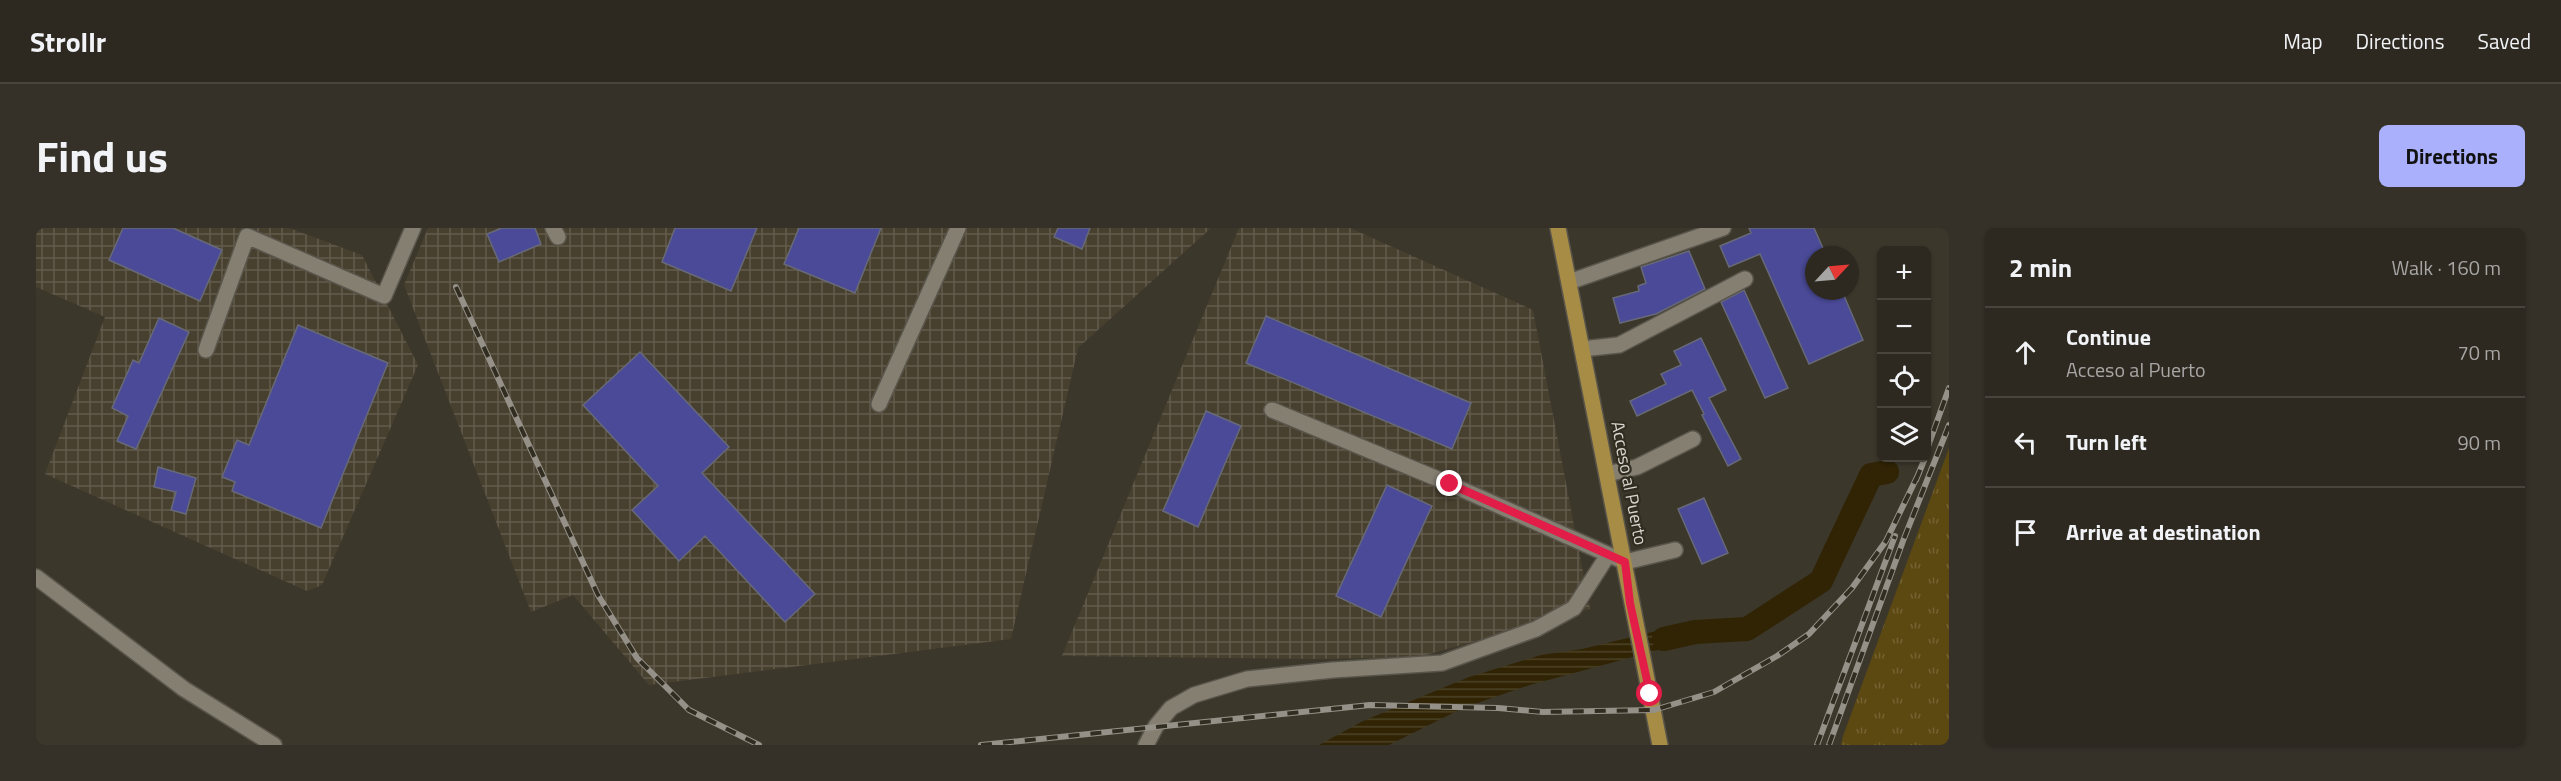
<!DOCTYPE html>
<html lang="en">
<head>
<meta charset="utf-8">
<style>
  :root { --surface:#2d2920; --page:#353129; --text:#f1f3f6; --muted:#a7a6a5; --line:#48453e; --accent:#aab0fb }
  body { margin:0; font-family:"Titillium Web",sans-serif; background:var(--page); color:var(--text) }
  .controls { position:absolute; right:18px; top:18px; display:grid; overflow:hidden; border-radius:9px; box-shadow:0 2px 4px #0004 }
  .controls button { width:54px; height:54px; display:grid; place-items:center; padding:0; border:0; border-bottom:2px solid var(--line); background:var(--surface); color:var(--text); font:30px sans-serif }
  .compass { position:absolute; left:1769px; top:18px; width:54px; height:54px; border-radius:50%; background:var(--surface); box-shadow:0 2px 4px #0004; rotate:64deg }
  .stop { position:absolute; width:18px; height:18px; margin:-14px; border:4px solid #e11d48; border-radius:50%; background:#fff }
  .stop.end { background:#e11d48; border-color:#fff; box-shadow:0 2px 6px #0008 }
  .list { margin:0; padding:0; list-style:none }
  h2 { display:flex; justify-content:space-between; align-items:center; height:78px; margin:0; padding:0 24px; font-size:26px }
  h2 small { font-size:20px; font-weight:400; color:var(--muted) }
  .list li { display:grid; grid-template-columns:39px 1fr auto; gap:18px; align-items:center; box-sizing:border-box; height:90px; padding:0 24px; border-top:2px solid var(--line) }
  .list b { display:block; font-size:22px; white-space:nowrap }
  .list p { margin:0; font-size:20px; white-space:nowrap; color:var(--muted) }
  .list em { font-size:20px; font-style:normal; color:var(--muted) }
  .icon { flex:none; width:33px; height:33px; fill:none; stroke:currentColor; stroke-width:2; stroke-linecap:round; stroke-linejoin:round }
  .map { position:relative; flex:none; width:1913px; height:517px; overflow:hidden; border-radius:9px }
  header { display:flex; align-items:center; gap:36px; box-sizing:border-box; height:84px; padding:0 30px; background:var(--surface); border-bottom:2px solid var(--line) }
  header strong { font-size:28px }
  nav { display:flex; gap:33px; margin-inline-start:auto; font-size:21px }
  .intro { display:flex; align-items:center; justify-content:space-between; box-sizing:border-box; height:144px; padding:0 36px }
  h1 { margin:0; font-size:42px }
  .button { padding:15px 27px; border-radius:9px; background:var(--accent); color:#111; font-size:21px; font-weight:700 }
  main { display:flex; gap:36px; padding:0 36px }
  aside { flex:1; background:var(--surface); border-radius:9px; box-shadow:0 2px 4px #0004 }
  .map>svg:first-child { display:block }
  .industrial { fill:url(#industrial-grid) }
  .grass { fill:url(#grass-tufts) }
  .water { fill:url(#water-rules) }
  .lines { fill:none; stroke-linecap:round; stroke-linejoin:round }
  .river { stroke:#302404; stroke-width:24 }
  .building { fill:#4a4a98; stroke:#676976; stroke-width:1.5 }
  .minor-casing { stroke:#59554b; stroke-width:18 }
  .major-casing { stroke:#59554b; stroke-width:18 }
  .minor { stroke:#857f72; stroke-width:15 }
  .major { stroke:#a68c45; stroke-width:15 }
  .rail-casing { stroke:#959188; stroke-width:6 }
  .rail { stroke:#312d21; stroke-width:4; stroke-dasharray:11; stroke-linecap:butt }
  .route { stroke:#e11d48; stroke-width:8 }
  .labels { text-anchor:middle; stroke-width:4.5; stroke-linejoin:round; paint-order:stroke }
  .street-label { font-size:18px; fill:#d8d5ce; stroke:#312d21 }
</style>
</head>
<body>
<header>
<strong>Strollr</strong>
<nav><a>Map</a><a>Directions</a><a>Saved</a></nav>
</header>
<div class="intro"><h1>Find us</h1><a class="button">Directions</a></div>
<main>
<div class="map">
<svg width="1913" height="517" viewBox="0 0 1913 517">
  <defs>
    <pattern id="industrial-grid" width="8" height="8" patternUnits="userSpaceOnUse" patternTransform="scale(1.5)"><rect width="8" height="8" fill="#48402f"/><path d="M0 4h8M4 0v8" fill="none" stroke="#625b4c"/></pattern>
    <pattern id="grass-tufts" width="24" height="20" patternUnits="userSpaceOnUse" patternTransform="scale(1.5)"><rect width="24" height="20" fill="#5c4811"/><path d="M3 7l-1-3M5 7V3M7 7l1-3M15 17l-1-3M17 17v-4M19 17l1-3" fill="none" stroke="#736232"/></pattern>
    <pattern id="water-rules" width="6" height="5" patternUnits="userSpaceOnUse" patternTransform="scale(1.5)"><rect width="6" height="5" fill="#302404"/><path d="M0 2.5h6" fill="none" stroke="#4d4327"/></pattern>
  </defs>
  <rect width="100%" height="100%" fill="#3c372b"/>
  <!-- industrial -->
  <path class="industrial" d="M0,0H253L326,27L382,137L286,357L271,363L9,246L69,89L0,59Z
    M392,0H1175L1042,120L975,411L613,457L537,367L495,384L368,57Z
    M1203,0H1314L1497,82L1554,381L1383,429L1279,431L1026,428Z"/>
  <!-- grass -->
  <path class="grass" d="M1913,220V517H1805L1807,508Z"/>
  <!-- water -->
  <path class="water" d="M1633,400L1659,404L1637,418L1494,457L1427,480L1353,517H1283L1327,493L1433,449L1505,427L1546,421Z"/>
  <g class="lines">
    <!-- river -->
    <path class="river" d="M1628,411L1659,404L1711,401L1785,353L1835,247L1851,244"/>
  </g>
  <!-- building -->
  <path class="building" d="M87,0H137L186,22L164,73L73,32Z
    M466,0H499L505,16L463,34L451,6Z
    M639,0H721L695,63L626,34Z
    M763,0H845L819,65L748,36Z
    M1022,0H1054L1046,21L1018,9Z
    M1713,0H1778L1790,27H1778V63H1806L1827,112L1773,136L1724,26L1693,39L1684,18L1715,5Z
    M1653,23L1669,61L1620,86L1584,95L1577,70L1603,63L1602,58L1610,55L1605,39Z
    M1708,62L1752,160L1729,170L1685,74Z
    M1230,88L1435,175L1416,221L1210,135Z
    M123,90L153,104L100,221L81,213L92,188L76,180L97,132L103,135Z
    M262,97L352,135L285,300L196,263L199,254L186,249L201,212L213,217Z
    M1665,110L1690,162L1673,170L1705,231L1692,238L1666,187L1668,186L1656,162L1601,188L1594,173L1630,156L1625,146L1645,137L1638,123Z
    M604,124L693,219L666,245L779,366L749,394L669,308L643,333L596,282L622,258L547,177Z
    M1170,183L1205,198L1162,299L1127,283Z
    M122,239L160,250L150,286L135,282L140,264L118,259Z
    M1351,257L1396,278L1345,389L1300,368Z
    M1668,270L1692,325L1666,336L1642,281Z"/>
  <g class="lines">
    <defs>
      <path id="minor" d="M517,0L522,9
        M1533,54L1687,0
        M1546,121L1583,117L1709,51
        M170,122L211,8L348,68L377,0
        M843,176L922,0
        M1236,182L1414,256L1589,334L1639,322
        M1571,246L1601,239L1657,211
        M0,349L148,461L238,517
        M1110,517L1120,498L1135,480L1158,467L1211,451L1297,442L1406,435L1500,401L1538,380L1572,327"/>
      <path id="major" d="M1522,0L1624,517"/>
    </defs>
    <!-- minor casing -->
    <use href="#minor" class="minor-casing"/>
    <!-- major casing -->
    <use href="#major" class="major-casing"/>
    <!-- minor -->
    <use href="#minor" class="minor"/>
    <!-- major -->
    <use href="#major" class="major"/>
    <defs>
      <path id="rail" d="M420,59L562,367L601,430L653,482L723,517
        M1890,224L1913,160
        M1880,252L1889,230
        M945,517L1334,477L1462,480L1507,484L1618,482L1678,464L1741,428L1773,406L1816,360L1850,313L1883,245
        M1781,517L1859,308
        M1793,517L1867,313L1913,197"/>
    </defs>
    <!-- rail casing -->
    <use href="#rail" class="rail-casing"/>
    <!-- rail -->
    <use href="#rail" class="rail"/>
  </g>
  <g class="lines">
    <!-- route -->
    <path class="route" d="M1414,256L1589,334L1594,375L1614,466"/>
  </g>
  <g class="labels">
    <!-- street labels -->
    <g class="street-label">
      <text transform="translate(1593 255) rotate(79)" y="6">Acceso al Puerto</text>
    </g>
  </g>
</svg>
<div class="controls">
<button>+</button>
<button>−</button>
<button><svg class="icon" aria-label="locate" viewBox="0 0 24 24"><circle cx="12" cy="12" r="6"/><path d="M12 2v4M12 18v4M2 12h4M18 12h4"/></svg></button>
<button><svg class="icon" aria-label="layers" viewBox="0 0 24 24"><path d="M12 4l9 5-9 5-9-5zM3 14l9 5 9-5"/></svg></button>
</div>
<svg class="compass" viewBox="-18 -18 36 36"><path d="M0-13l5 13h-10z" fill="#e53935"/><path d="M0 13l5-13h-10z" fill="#a7a6a5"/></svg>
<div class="stop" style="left:1614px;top:466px"></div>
<div class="stop end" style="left:1414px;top:256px"></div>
</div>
<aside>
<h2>2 min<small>Walk · 160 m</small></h2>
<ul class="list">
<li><svg class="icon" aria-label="ahead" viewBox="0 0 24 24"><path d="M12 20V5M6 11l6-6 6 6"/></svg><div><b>Continue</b><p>Acceso al Puerto</p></div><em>70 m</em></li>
<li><svg class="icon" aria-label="left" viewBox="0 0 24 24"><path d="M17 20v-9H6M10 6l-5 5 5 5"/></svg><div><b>Turn left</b></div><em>90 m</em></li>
<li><svg class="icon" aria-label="arrive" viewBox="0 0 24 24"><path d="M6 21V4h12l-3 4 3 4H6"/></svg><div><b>Arrive at destination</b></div></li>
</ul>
</aside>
</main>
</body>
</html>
